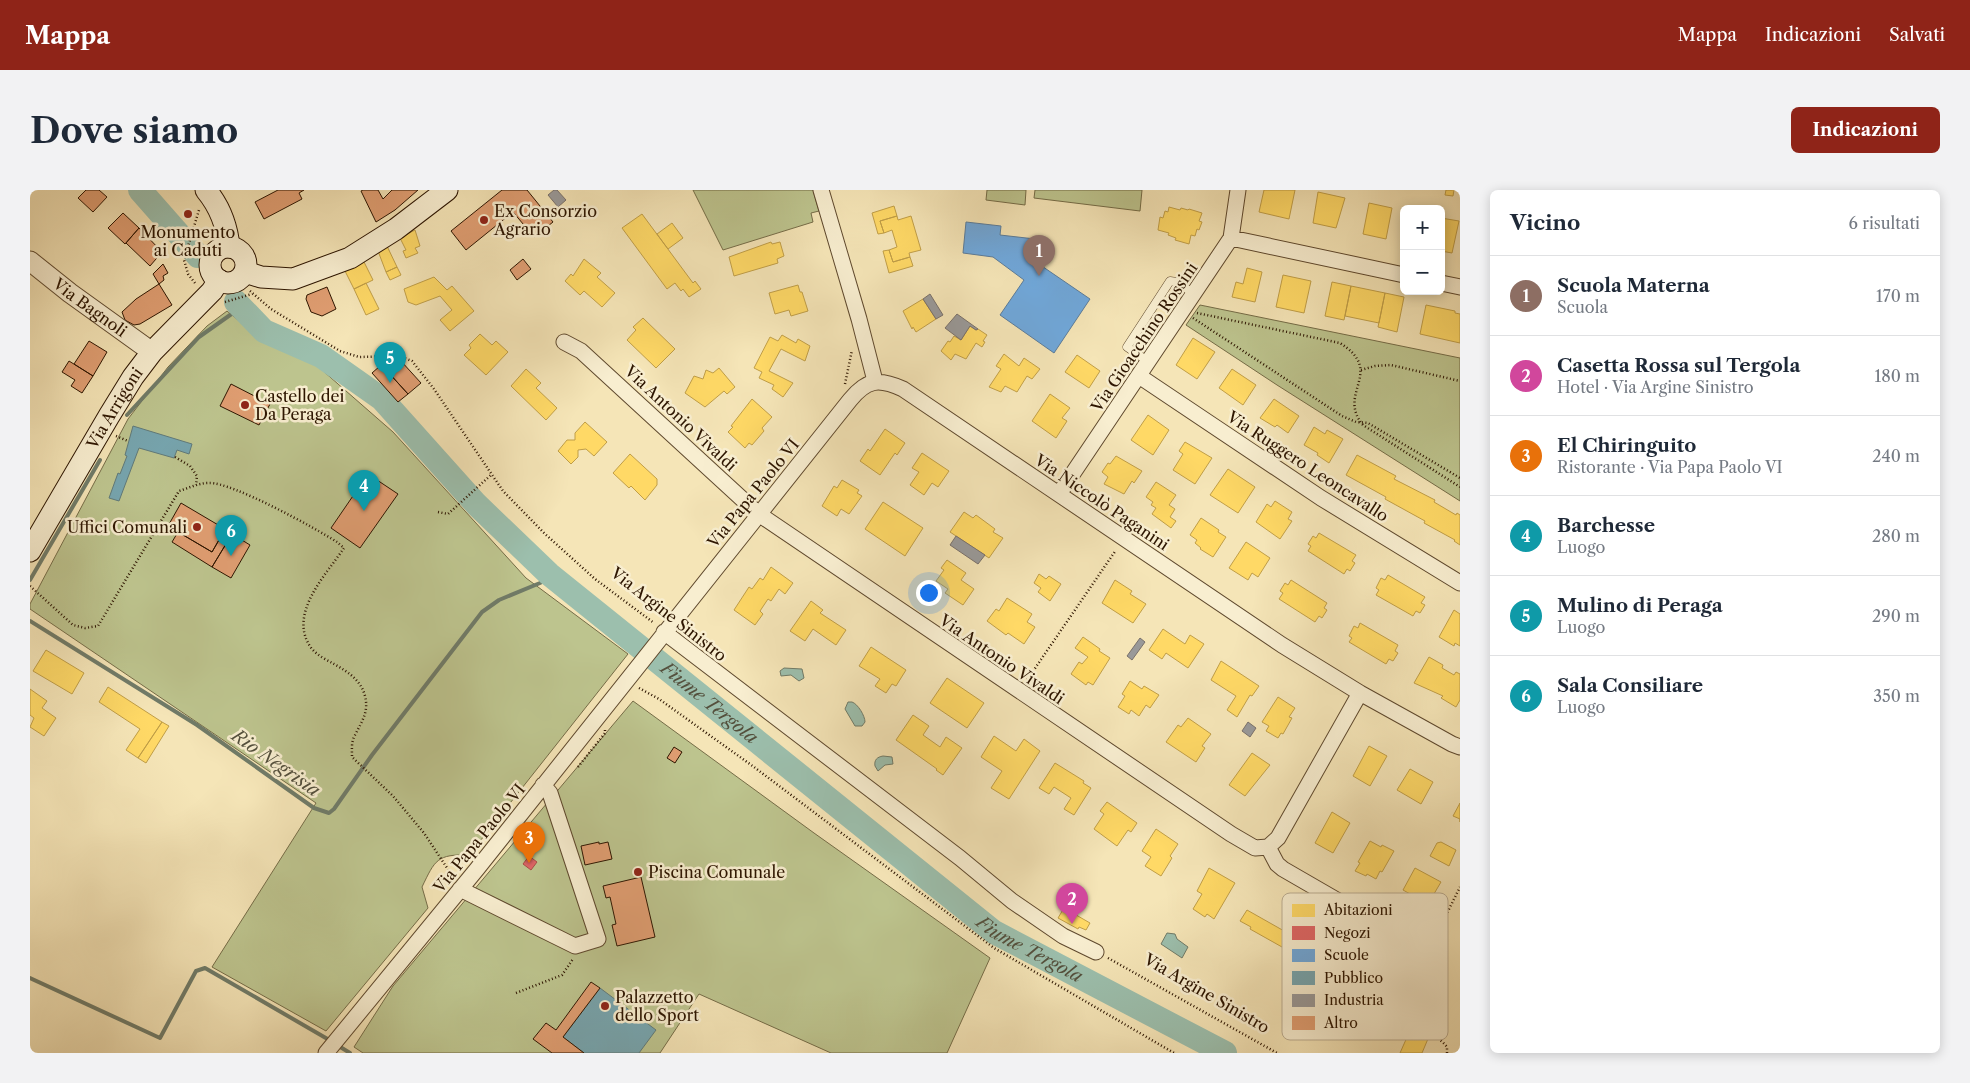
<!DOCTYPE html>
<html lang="it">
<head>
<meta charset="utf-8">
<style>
  :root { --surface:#fff; --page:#f2f2f3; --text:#1f2937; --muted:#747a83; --line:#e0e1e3; --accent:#8f2418 }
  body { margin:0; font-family:"Libre Caslon Text",serif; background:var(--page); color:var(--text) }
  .controls { position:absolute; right:15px; top:15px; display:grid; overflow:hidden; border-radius:8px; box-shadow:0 2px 12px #0003 }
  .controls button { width:45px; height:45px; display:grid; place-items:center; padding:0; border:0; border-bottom:1px solid var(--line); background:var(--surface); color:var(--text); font:25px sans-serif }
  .you { position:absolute; left:898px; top:402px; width:18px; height:18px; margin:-12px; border:4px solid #fff; border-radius:50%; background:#1a73e8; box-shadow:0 0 0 8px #1a73e833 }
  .badge { display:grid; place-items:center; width:32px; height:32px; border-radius:50%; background:var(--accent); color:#fff; font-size:16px; font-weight:700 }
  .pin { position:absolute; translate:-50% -41px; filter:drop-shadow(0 1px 2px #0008) }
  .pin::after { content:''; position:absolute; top:26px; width:18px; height:15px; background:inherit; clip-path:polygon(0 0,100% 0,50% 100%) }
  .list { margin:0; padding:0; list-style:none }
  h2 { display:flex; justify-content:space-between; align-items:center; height:65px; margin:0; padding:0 20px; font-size:21px }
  h2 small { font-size:16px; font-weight:400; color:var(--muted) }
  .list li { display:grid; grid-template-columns:32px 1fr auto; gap:15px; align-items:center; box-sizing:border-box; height:80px; padding:0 20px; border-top:1px solid var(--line) }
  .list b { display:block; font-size:19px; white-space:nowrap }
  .list p { margin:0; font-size:16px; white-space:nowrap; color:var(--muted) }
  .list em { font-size:16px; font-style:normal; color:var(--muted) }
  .map { position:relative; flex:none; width:1430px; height:863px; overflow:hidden; border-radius:8px }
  header { display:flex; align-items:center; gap:30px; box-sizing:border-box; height:70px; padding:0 25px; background:var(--accent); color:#fff }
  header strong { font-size:24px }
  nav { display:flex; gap:28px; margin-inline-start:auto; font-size:18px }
  .intro { display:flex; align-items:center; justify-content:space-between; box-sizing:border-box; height:120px; padding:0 30px }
  h1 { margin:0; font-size:35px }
  .button { padding:12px 22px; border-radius:8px; background:var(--accent); color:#fff; font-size:18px; font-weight:700 }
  main { display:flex; gap:30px; padding:0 30px }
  aside { flex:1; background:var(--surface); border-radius:8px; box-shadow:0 2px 12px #0003 }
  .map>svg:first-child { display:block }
  .green { fill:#bdc48e; stroke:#756c47 }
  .water { fill:#9cbfad; stroke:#707b68 }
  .homes { fill:#ffd966; stroke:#c09e47 }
  .shops { fill:#e06666; stroke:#aa4e47 }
  .schools { fill:#6fa8dc; stroke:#5b7c9a }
  .public { fill:#76a5af; stroke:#607a7a }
  .industry { fill:#999; stroke:#79716b }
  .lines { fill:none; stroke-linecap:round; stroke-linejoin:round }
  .stream { stroke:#707b68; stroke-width:4 }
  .river { stroke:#9cbfad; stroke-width:24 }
  .building { fill:#e09e72; stroke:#2d1500 }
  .service-casing { stroke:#5f492e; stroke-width:9 }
  .minor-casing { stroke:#5f492e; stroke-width:17 }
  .tertiary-casing { stroke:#5f492e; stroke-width:21 }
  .secondary-casing { stroke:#2d1500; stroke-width:23 }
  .path { stroke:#2d1500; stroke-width:2.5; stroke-dasharray:1 2.5; stroke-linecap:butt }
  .service { stroke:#f8eed0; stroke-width:8 }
  .minor { stroke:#f8eed0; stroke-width:15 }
  .tertiary { stroke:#f8eed0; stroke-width:19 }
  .secondary { stroke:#f8eed0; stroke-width:21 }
  .poi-dot { fill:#8f2418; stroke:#f8eed0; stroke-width:2 }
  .labels { text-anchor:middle; stroke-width:5; stroke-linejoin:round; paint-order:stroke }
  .poi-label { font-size:16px; fill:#2d1500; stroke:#f8eed0; text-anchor:start }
  .street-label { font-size:16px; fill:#2d1500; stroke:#f8eed0 }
  .water-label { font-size:18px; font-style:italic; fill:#54503d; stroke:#f8eed0 }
  .key { fill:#f8eed0; stroke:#bbad92; stroke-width:1 }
  .key-label { font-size:14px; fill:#2d1500 }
</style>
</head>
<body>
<header>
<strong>Mappa</strong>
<nav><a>Mappa</a><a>Indicazioni</a><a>Salvati</a></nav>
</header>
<div class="intro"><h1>Dove siamo</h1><a class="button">Indicazioni</a></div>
<main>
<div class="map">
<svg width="1430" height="863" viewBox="0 0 1430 863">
  <rect width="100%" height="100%" fill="#f5e5b7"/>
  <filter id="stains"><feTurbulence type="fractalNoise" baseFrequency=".004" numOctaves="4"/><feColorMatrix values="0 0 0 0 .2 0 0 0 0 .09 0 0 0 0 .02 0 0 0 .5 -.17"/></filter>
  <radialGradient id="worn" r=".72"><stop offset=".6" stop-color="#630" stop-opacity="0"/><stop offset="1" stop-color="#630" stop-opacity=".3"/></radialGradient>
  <!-- green -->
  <path class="green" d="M663,0H783L789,21L781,23L783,32L693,60Z
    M957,0H996L995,15L956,10Z
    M1005,0H1112L1110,21L1004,8Z
    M1170,115L1430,168V311L1247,195L1156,135Z
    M197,121L230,148L284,173L363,242L496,388L598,464L439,665C407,664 405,670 392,697L398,718L296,841L182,777L286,613L0,419V414L98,229L138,177L177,136Z
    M603,511L784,643L960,768L917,863H801L669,804L630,863H333L324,857L363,796Z"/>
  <!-- water -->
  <path class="water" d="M754,478L772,479L774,488L769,491L761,485L751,486L750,481Z
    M818,512H822C828,514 835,526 835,532L832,536H825L815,519Z
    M853,566L862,567L863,574L855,575L848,581L845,576C844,570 847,567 853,566Z
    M1137,743L1145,744L1147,749L1158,757L1152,768L1131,754Z"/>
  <!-- homes -->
  <path class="homes" d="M1234,0H1265L1259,29L1229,22Z
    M1416,0H1424L1423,6L1415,5Z
    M1288,2L1315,8L1306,38L1283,33Z
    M1339,13L1362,18L1356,49L1333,44Z
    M864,16L867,26L850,31L854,43L848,44L842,23Z
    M1139,17L1150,20L1151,18L1158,20L1159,19L1172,23L1169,31L1172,32L1169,40L1167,39L1165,46L1161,45L1159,54L1145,50L1146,48L1138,45L1139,43L1128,40L1130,27L1133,28L1135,21L1138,22Z
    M612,24L663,93L665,91L671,99L659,107L653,99L651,101L645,93L637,99L592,38Z
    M867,26L868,30L881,26L891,60L879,63L880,67L863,72L859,60L867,57L862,40L854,43L850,31Z
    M1411,28L1429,31L1422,63L1411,61Z
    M642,33L653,48L638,59L627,44Z
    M385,40L390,56L385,58L388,63L376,68L373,61L376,60L370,48Z
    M741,52L742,54L750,52L754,66L747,69L748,73L704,86L699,67Z
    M357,56L367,77L356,82L348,61Z
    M859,60L863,72L880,67L883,76L859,83L853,61Z
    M554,69L571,83L567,87L585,103L572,117L554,101L550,105L535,91L541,84L543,86Z
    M333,70L343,90L324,99L314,79Z
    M367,77L371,85L360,90L356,82Z
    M1217,78L1232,82L1225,112L1202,107L1206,92L1213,94Z
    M1253,85L1281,91L1274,123L1246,117Z
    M404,87L417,100L422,96L444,121L420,141L410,130L422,120L410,106L386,115L378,112L374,99Z
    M1302,92L1321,96L1314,130L1295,126Z
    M336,93L349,119L336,125L324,99Z
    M768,95L770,102H772L778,121L761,126L759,120L745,124L739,103Z
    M1321,96L1355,103L1349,133L1315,126Z
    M1355,103L1374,107L1367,142L1348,137Z
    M893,109L906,129L886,142L883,137L882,139L873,121Z
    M1396,115L1425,121V123L1430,124V153L1390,144Z
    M613,128L645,159L626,178L597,150L606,140L603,137Z
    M940,136L946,140L948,139L957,145L953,151L955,152L952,157L946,153L936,169L925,164L921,170L911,161L918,151L920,152L924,146L931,150Z
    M450,144L462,155L466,151L478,162L456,185L434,165L441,158L439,155Z
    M752,145L766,153L768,149L780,156L775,171L751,159L739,181L763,193L753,207L742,199L744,195L729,188L732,182L724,178L740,147L748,151Z
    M1163,148L1185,162L1167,189L1146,175Z
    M974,164L989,176L994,168L1010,179L1002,189L997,186L987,202L975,196L971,202L959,197L971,179L966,176Z
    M1047,165L1070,181L1059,198L1035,182Z
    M689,178L705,197L697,204L694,201L675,217L655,203L664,186L673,189L676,180L683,183Z
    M496,179L511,193L506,198L527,218L516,230L481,196Z
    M1202,179L1226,195L1213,215L1189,198Z
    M1020,204L1040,218L1032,228L1037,231L1026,248L1002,231Z
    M722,209L742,227L732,238L734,241L722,255L719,253L715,258L698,242L703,237L701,236Z
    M1244,209L1269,226L1258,243L1247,235L1245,237L1230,228Z
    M1118,225L1139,240L1123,265L1101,250Z
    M555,232L577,252L564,266L556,259L548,260V267L541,274L528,261L537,250H545V243Z
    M1284,237L1295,244L1297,240L1313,249L1299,273L1287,265L1288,263L1274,255Z
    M855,239L875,253L867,265L865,263L850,285L830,271L838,259L840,261Z
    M1155,252L1182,268L1165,294L1143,280L1153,264L1149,261Z
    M892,263L919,281L908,297L902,293L894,305L880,295L889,282L882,278Z
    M600,264L627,289V295L615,310L601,296L599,298L583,283Z
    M1327,265L1366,286L1364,289L1405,310L1404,312L1426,325L1427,323L1430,325V355L1424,351L1425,350L1394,333L1395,331L1355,309L1356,307L1316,285Z
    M1086,266L1112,281L1104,293L1102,291L1094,304L1074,294L1078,287L1072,282L1078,273L1080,274Z
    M1198,279L1225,297L1208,323L1180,305Z
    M812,290L829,300L827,303L832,306L819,324L811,319L807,326L792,316L804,296L807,298Z
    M1126,292L1146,305L1139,315L1145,319L1140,327L1146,331L1141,338L1122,324L1126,318L1121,315L1123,312L1116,307Z
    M1245,311L1262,322L1258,329L1262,331L1250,349L1226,332L1237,314L1241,317Z
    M853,312L893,338L875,366L835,339Z
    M934,322L943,328L946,325L965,339L963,342L973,348L959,368L920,342Z
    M1171,328L1189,340L1188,342L1196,347L1183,367L1170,359L1171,358L1165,353L1167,350L1160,345Z
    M1289,343L1326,365L1322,371L1325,373L1320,381L1317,379L1314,384L1278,361L1281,356L1278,354L1283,346L1286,348Z
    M1216,352L1240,368L1228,387L1222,383L1218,390L1199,378Z
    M917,370L936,383L931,390L944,399L933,415L915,403L918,399L906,391L914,380L911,378Z
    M741,377L763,393L755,404L749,399L741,411L738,409L730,421L733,424L725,435L704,420L719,397L722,399L730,388L733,390Z
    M1009,384L1016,389L1019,386L1031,394L1020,411L1008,402L1011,398L1004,393Z
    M1358,385L1395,407L1391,413L1395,415L1390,423L1386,421L1383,426L1346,405L1349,400L1346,398L1351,388L1355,390Z
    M1085,390L1102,401L1100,404L1116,414L1103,433L1072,413Z
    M1261,390L1297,413L1294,418L1297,420L1292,428L1289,426L1285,432L1249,409L1253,403L1250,401L1255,393L1258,395Z
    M977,408L1002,424L997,432L1005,437L994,454L978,443L976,445L957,431L966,419L969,421Z
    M781,411L793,420L790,423L816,440L806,455L783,439L775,451L760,441Z
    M1424,420L1430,424V456L1425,453L1424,456L1409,447Z
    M1330,433L1368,455L1365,461L1368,463L1363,471L1359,469L1356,474L1319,452L1322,448L1319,446L1324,436L1328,438Z
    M1133,439L1155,454L1160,445L1174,454L1158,478L1136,463L1132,469L1119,460Z
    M1053,447L1070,459L1069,461L1080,468L1063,495L1058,492L1056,495L1041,484L1049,472L1052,474L1058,467L1045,458Z
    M841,457L876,480L866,496L862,494L856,503L845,496L850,489L829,476Z
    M16,460L54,483L42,504L3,481Z
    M1399,467L1413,475L1412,478L1424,485L1426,482L1430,484V510L1426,517L1411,508L1413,506L1384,493Z
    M1191,471L1229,496L1222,506L1220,505L1207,527L1197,520L1206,506L1181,490Z
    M917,488L954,513L937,538L900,513Z
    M1100,491L1112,499L1114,496L1129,505L1120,518L1116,515L1109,526L1101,520L1099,524L1088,517L1095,506L1092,504Z
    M78,497L132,532L108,568L96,560L110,539L69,512Z
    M0,499L17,511L12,518L26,528L14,546L0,537L4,528L0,525Z
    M1248,507L1265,518L1259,527L1262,528L1253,544L1251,543L1248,548L1236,541L1239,536L1232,532Z
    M883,525L899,536L893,545L910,557L916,547L932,558L913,585L906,580L907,579L866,550Z
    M1158,528L1181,544L1172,556L1175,558L1166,572L1136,552L1148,535L1151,537Z
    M132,532L139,536L116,573L108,568Z
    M964,546L986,561L994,549L1010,561L979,609L961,598L972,581L951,567Z
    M1339,556L1357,566L1340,596L1323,586Z
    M1222,563L1240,575L1215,606L1199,595Z
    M1025,573L1054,591L1053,593L1061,598L1044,625L1034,619L1041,608L1024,597L1019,604L1009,598Z
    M1380,579L1403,592L1391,614L1367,600Z
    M1077,612L1107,633L1101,642L1098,640L1087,656L1064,639L1074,624L1070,621Z
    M1430,613V632V629L1423,626Z
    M1302,622L1320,633L1303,663L1285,653Z
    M1126,639L1148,654L1140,666L1142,668L1131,686L1115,676L1121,667L1112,661Z
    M1340,651L1351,657L1352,655L1364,661L1352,682L1350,681L1346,689L1337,684L1336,686L1325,681L1330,673L1328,672Z
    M1411,652L1426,660L1419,676L1400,666L1407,653Z
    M1179,678L1205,693L1184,729L1177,724L1175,727L1163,719L1172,704L1167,701Z
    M1385,678L1411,692L1398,714L1373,700Z
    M1034,718L1060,733L1056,740L1049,737L1048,739L1028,728Z
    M1217,720L1270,750L1264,762L1253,756L1252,757L1220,739L1221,737L1210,731Z
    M1382,836L1400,844L1392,863H1370Z"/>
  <!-- shops -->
  <path class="shops" d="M499,666L507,672L501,680L493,674Z"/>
  <!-- schools -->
  <path class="schools" d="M936,32L971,36L970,45L1005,49L1003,70L1060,109L1024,163L970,125L994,90L963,67L933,63Z"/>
  <!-- public -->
  <path class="public" d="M103,236L162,254L159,264L147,260L144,268L109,258L89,311L79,308L88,283L90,284L97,266L95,265Z
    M570,798L626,840L609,863H554L533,847Z"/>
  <!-- industry -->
  <path class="industry" d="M524,0H527L536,10L528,17L518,5Z
    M900,104L913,125L906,129L893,109Z
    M927,124L948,139L946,140L940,136L931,150L915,138Z
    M926,346L955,365L948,374L920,355Z
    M1110,448L1115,452L1102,470L1097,466Z
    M1218,532L1226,538L1220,547L1212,541Z"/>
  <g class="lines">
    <!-- stream -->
    <path class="stream" d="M97,225L169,147L210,118
      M0,390L70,270
      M0,431L167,535L284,618L299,623L304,619L342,565L452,422L469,410L510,393L519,384
      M0,788L130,848L166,781L175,778L301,851
      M307,855L320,863"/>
    <!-- river -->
    <g class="river">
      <path d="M110,0L168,66"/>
      <path id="s1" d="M206,112L234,141L291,166L352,209L446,314L519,384L964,742L1195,863"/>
    </g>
  </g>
  <!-- building -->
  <path class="building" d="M56,0H69L77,7L63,22L48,8Z
    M248,0H274L269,3L272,9L234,29L225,12Z
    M333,0H348L353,9L362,0H388L365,20L346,32L331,1Z
    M472,0H497L523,32L504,47L483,22L436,60L421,41Z
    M93,23L109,38L95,54L78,38Z
    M109,38L132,62L120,76L96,53Z
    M493,69L501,79L487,90L480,80Z
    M133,74L138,83L133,86L134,90L129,94L123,84Z
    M129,94L142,115L110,134L104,135L95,130L92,122L106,109Z
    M297,97L306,119L292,126L281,122L276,109L277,105Z
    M59,151L77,162L63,186L44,174Z
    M358,169L365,176L358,182L378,204L368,212L342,183Z
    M39,171L63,186L52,203L41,196L45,190L32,182Z
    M371,171L391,193L378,204L358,182Z
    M201,194L240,214L229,235L190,216Z
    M338,284L368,304L330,358L301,338Z
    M151,313L195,339L182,362L138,336Z
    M195,340L202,344L182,377L142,352L148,342L182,362Z
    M202,344L220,355L201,388L182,377Z
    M644,557L652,562L645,573L637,568Z
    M569,652V654L578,652L582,669L555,675L551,656Z
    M611,687L625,747L587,756L582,735L586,734L580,707L576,708L573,696Z
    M561,792L570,798L533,847L554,863H522L503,849L516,833L526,840Z"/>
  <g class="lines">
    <defs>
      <path id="service" d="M1119,172L1097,157L1140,91L1147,92L1164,104"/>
      <path id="minor" d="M791,0L829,129L845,191
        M1201,48L1374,85
        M1411,93L1430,97
        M534,152L551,161L723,319L736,329L1201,644L1225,658L1238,657L1247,674L1253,679L1324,720L1333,733
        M1109,186L1291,308L1430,393
        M1029,304L1201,48L1208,0
        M634,442L930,668L982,711L1033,746L1066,762
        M1238,657L1248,648L1330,503
        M430,699L545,756L568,749L520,603L513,595
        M296,863L447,679L820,210C837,189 849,188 873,199L1252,455L1330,503L1422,554L1430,557"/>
      <g id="tertiary">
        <path id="s2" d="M0,71L40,103L122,162"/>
      </g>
      <g id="secondary">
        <path d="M176,0C190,17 197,35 199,57"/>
        <circle cx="198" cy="75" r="18"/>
        <path d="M215,82L231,87L263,89L320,68L366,39L417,0"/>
        <path id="s3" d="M0,361L79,226L103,187L122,162L182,101L189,90"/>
      </g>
    </defs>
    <!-- service casing -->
    <use href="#service" class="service-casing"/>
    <!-- minor casing -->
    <use href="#minor" class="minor-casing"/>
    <!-- tertiary casing -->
    <use href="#tertiary" class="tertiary-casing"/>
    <!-- secondary casing -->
    <use href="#secondary" class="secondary-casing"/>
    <!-- path -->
    <path class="path" d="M165,93L158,84L154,70L169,20
      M220,101L241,119L310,161L329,167L369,166L382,171L404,199L473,301L514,343L565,389L624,433
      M195,112L222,104
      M1167,123L1310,153C1356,182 1306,203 1333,235L1430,297
      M1163,128L1312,226L1326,232L1338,233L1430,288
      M1331,180L1345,176L1361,175L1430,191
      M815,194L822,160
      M86,246L98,251
      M145,267L160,276L167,286L166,295
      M408,322L418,324L462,284
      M0,396L43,435L55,438L68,436L149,301C159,298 168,293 179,293C202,292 285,338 307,352L314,358C296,385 256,425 282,459C288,466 297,470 304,474C318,482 331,490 335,506C339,522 332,531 325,545C321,552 322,560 322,567L363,606L394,643L423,687
      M997,490L1086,360
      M609,498L629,509L724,577L964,758L1144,863
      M548,577L575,543V540
      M1078,768L1247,863
      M486,803L532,785L543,769
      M1417,863V857C1405,842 1386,839 1372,826V814L1430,697"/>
    <!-- service -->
    <use href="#service" class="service"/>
    <!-- minor -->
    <use href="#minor" class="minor"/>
    <!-- tertiary -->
    <use href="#tertiary" class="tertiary"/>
    <!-- secondary -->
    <use href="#secondary" class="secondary"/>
  </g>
  <!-- markers -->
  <g class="poi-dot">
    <circle cx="158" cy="24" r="5"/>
    <circle cx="454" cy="30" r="5"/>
    <circle cx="215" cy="215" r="5"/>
    <circle cx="167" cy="337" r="5"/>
    <circle cx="608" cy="682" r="5"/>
    <circle cx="575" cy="816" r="5"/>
  </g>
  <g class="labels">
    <!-- poi labels -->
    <g class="poi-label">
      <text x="464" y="27">Ex Consorzio<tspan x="464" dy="18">Agrario</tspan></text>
      <text x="158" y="48" text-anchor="middle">Monumento<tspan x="158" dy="18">ai Caduti</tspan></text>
      <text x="225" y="212">Castello dei<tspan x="225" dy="18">Da Peraga</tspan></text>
      <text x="157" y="343" text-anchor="end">Uffici Comunali</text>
      <text x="618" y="688">Piscina Comunale</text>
      <text x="585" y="813">Palazzetto<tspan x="585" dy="18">dello Sport</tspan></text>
    </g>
    <!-- street labels -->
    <g class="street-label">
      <text dy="6" stroke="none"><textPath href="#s2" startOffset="76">Via Bagnoli</textPath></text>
      <text transform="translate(1114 147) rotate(-56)" y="6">Via Gioacchino Rossini</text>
      <text dy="6" stroke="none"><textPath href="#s3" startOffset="166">Via Arrigoni</textPath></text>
      <text transform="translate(651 228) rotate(43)" y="6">Via Antonio Vivaldi</text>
      <text transform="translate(1278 276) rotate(33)" y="6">Via Ruggero Leoncavallo</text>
      <text transform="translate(723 303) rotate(-51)" y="6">Via Papa Paolo VI</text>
      <text transform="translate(1072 312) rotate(34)" y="6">Via Niccolò Paganini</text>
      <text transform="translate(639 424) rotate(38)" y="6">Via Argine Sinistro</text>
      <text transform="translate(972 469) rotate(34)" y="6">Via Antonio Vivaldi</text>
      <text transform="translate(449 648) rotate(-51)" y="6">Via Papa Paolo VI</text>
      <text transform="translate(1177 803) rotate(30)" y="6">Via Argine Sinistro</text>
    </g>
    <!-- water labels -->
    <g class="water-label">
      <text dy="6" stroke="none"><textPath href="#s1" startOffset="625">Fiume Tergola</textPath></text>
      <text transform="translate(246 573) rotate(35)" y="6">Rio Negrisia</text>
      <text dy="6" stroke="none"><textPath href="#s1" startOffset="1030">Fiume Tergola</textPath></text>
    </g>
  </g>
  <!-- legend -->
  <rect x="1252" y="703" width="166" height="147" rx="8" class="key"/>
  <rect x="1262" y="714" width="23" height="13" fill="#ffd966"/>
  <rect x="1262" y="736" width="23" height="14" fill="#e06666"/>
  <rect x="1262" y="759" width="23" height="13" fill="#6fa8dc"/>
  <rect x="1262" y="781" width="23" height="14" fill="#76a5af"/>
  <rect x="1262" y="804" width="23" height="13" fill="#999"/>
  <rect x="1262" y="826" width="23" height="14" fill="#e09e72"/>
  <g class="key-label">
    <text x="1294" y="725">Abitazioni</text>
    <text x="1294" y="748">Negozi</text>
    <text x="1294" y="770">Scuole</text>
    <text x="1294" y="793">Pubblico</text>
    <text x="1294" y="815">Industria</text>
    <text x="1294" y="838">Altro</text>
  </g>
  <rect width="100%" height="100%" filter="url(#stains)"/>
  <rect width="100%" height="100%" fill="url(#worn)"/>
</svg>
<div class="controls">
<button>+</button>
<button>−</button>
</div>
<div class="you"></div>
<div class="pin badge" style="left:1009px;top:86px;background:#8d6e63">1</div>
<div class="pin badge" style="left:1042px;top:734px;background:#d1479c">2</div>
<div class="pin badge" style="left:499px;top:673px;background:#e8710a">3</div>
<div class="pin badge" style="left:334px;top:321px;background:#0f9aa8">4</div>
<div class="pin badge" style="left:360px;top:193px;background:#0f9aa8">5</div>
<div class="pin badge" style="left:201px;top:366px;background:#0f9aa8">6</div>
</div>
<aside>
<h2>Vicino<small>6 risultati</small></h2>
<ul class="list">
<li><span class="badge" style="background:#8d6e63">1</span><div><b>Scuola Materna</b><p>Scuola</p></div><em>170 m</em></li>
<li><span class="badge" style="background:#d1479c">2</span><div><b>Casetta Rossa sul Tergola</b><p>Hotel · Via Argine Sinistro</p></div><em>180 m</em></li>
<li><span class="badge" style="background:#e8710a">3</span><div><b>El Chiringuito</b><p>Ristorante · Via Papa Paolo VI</p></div><em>240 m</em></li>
<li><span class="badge" style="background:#0f9aa8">4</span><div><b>Barchesse</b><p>Luogo</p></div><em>280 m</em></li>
<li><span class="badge" style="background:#0f9aa8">5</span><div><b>Mulino di Peraga</b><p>Luogo</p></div><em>290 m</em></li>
<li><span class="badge" style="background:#0f9aa8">6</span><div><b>Sala Consiliare</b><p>Luogo</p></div><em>350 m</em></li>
</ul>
</aside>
</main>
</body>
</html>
